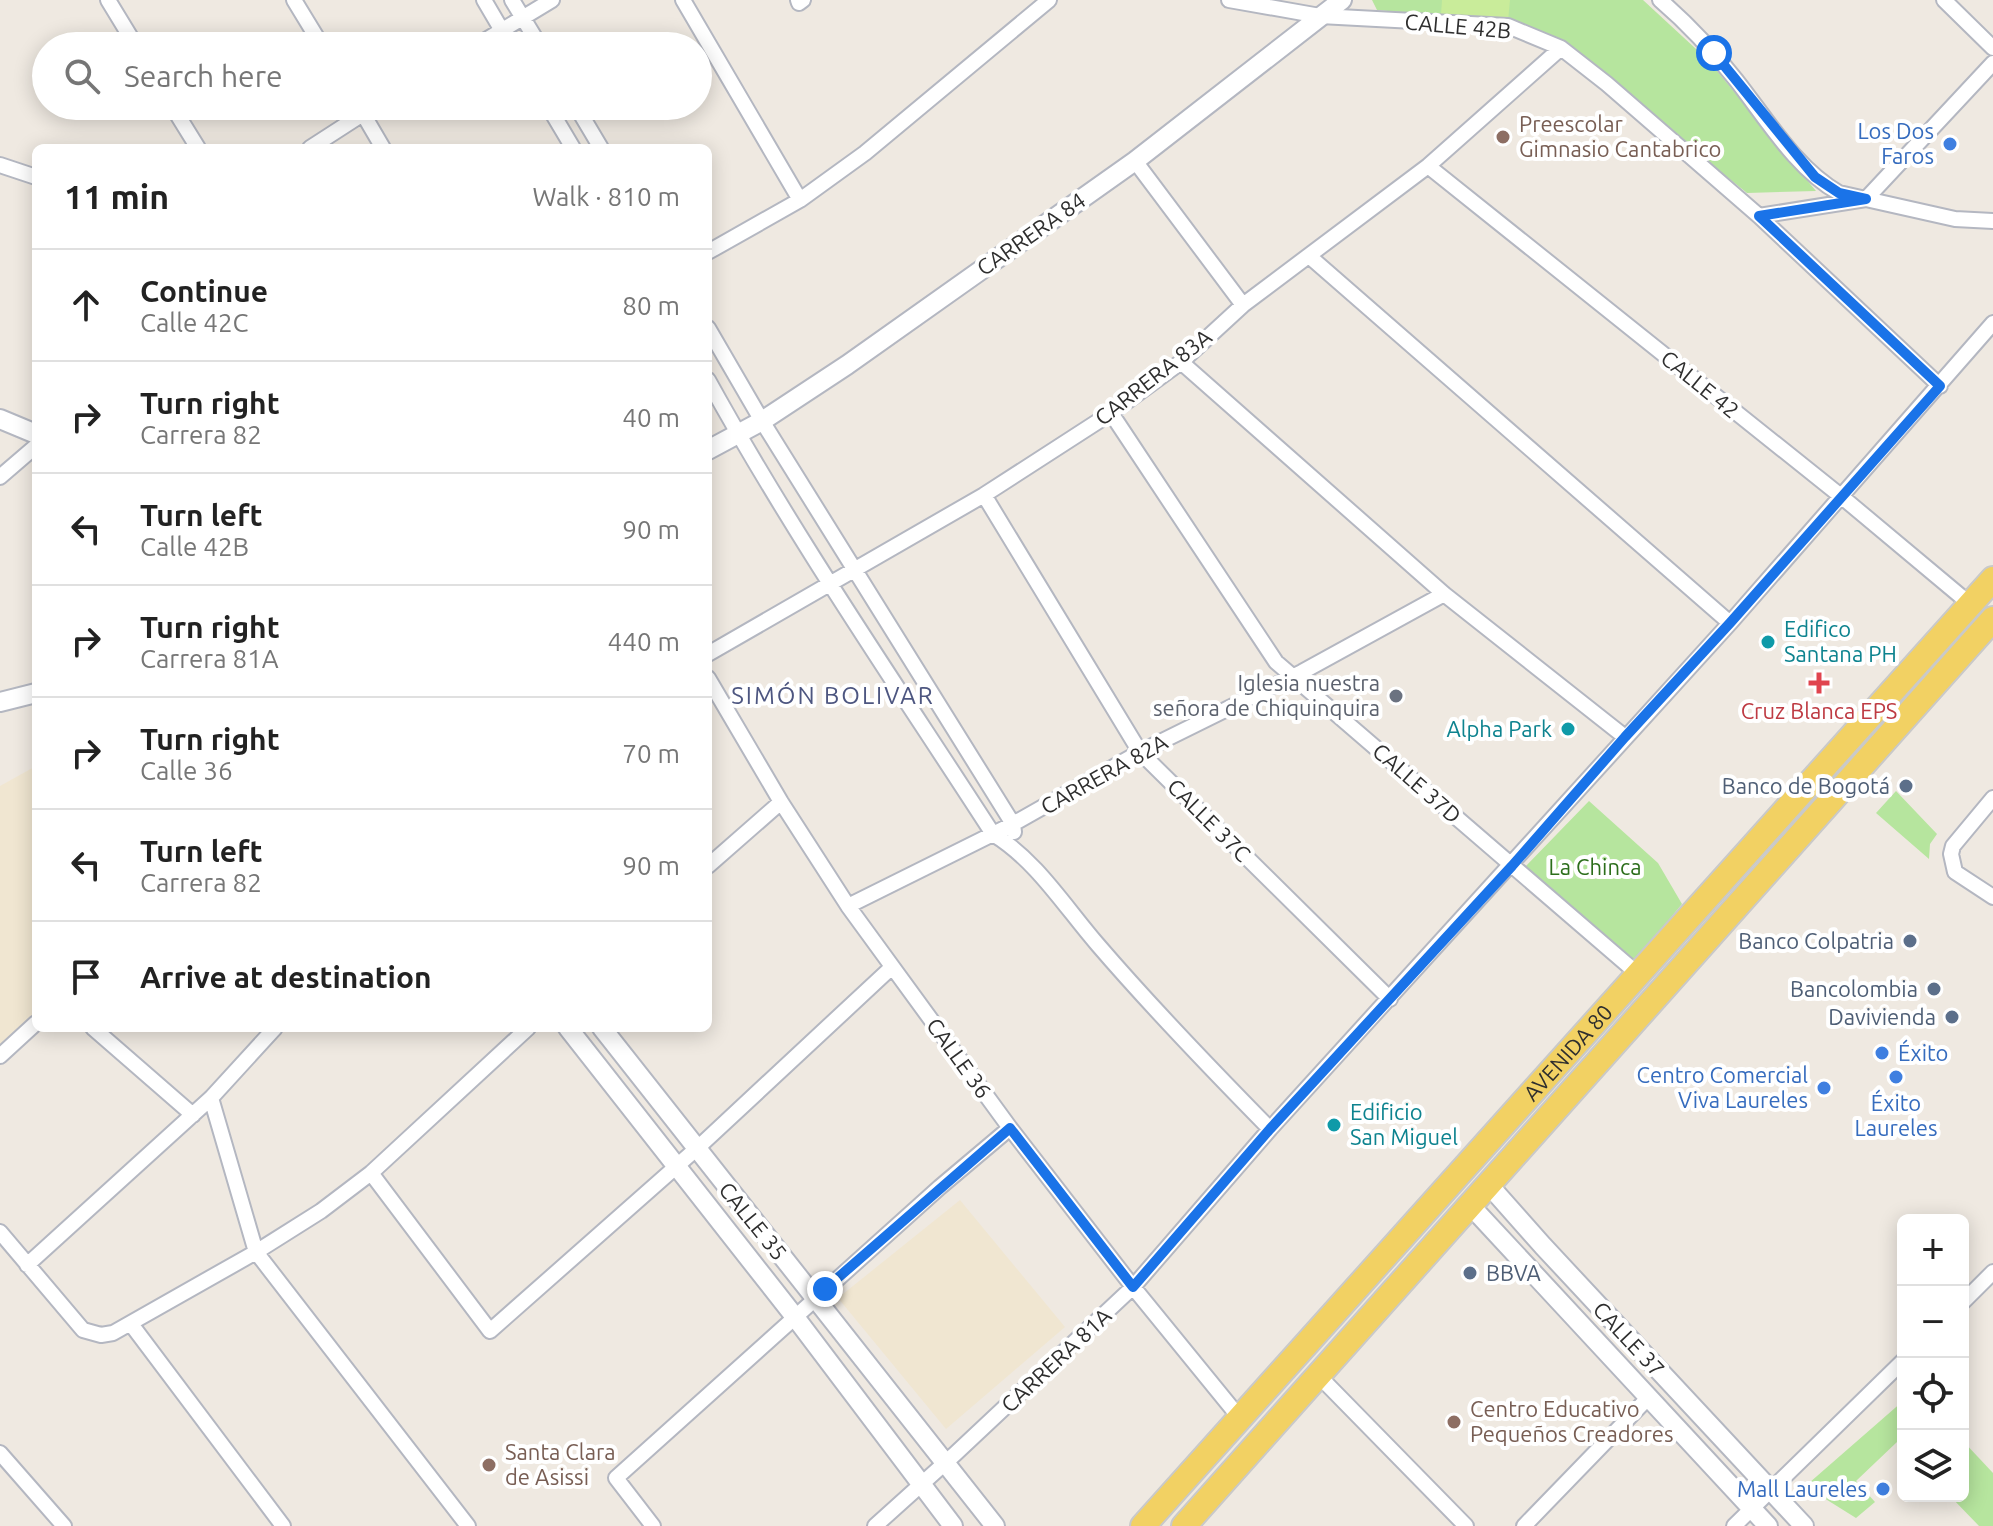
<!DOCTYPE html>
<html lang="en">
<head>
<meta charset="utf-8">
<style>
  :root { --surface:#fff; --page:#f6f6f6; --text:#222; --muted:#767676; --line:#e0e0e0 }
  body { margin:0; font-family:Ubuntu,sans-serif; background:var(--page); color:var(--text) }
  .controls { position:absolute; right:24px; bottom:24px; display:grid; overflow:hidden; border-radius:12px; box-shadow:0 4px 20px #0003 }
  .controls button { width:72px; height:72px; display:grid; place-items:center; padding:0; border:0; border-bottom:2px solid var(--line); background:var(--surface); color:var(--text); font:40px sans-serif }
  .stop { position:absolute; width:24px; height:24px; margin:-18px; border:6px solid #1a73e8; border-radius:50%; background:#fff }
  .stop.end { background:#1a73e8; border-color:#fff; box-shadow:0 2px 8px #0008 }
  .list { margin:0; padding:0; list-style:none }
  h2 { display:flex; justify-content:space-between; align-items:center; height:104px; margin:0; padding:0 32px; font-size:34px }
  h2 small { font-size:26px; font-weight:400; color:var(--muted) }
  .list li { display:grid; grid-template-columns:52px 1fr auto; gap:24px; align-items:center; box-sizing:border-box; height:112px; padding:0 32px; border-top:2px solid var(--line) }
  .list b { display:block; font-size:30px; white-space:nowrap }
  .list p { margin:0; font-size:26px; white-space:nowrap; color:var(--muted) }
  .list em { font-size:26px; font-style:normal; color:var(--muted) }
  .icon { flex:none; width:44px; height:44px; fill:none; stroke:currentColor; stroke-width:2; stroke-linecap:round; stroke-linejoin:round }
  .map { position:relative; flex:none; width:1993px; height:1526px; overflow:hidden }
  .search { position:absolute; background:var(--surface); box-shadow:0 4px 20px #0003; left:32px; top:32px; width:680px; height:88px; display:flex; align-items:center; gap:20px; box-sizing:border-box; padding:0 28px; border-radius:44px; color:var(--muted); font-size:30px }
  .panel { position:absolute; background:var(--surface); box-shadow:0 4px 20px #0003; left:32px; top:144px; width:680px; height:888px; border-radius:12px }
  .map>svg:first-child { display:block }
  .education { fill:#f0e6d1 }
  .green { fill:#b6e59e }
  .pitch { fill:#c9ec9a }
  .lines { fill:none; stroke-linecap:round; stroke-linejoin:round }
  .minor-casing { stroke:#b4b7c1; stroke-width:18 }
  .tertiary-casing { stroke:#b4b7c1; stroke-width:22 }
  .primary-casing { stroke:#c9c9c9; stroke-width:28 }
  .minor { stroke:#fff; stroke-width:14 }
  .tertiary { stroke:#fff; stroke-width:18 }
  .primary { stroke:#f2d163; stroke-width:24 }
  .route { stroke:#1a73e8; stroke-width:10 }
  .education-dot { fill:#8d6e63; stroke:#fff; stroke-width:3 }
  .shop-dot { fill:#3f7fe0; stroke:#fff; stroke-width:3 }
  .culture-dot { fill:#0f9aa8; stroke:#fff; stroke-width:3 }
  .health-dot { fill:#e0444e; stroke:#fff; stroke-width:3 }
  .worship-dot { fill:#6b7280; stroke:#fff; stroke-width:3 }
  .service-dot { fill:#5c6f8a; stroke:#fff; stroke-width:3 }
  .labels { text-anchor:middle; stroke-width:8; stroke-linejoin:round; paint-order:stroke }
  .street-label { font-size:22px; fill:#2e2e2e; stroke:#fff }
  .education-label { font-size:22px; fill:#785e54; stroke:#fff; text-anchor:start }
  .shop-label { font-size:22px; fill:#366cbe; stroke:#fff; text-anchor:end }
  .culture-label { font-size:22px; fill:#0d838f; stroke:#fff; text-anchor:start }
  .worship-label { font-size:22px; fill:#5b616d; stroke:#fff; text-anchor:end }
  .health-label { font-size:22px; fill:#be3a42; stroke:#fff }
  .service-label { font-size:22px; fill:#4e5e75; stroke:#fff; text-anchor:end }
  .park-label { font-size:22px; fill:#2c6e1b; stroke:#fff }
  .neighbourhood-label { font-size:24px; letter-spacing:2px; fill:#4d5680; stroke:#fff }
</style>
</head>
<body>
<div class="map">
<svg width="1993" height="1526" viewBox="0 0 1993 1526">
  <rect width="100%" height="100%" fill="#efe9e1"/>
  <!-- education -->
  <path class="education" d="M36,766V1016L0,1047V786Z
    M960,1200L1065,1327L946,1429L838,1298Z"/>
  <!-- green -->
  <path class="green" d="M1372,0H1643L1708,60L1816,191L1747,193L1564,46L1512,22L1377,10Z
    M1896,791L1937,834L1930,844L1929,859L1876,813Z
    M1589,801L1658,863L1682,904L1635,961L1524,868Z
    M1903,1401V1447L1897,1442L1856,1481L1875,1502L1856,1518L1816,1493L1809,1483Z
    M1963,1441L1993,1473V1526H1979L1950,1496H1963Z"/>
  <!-- pitch -->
  <path class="pitch" d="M1442,0H1510L1508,21L1441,15Z"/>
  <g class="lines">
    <defs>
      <path id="minor" d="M108,0L136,46
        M294,0L322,46
        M484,0L511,46
        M512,0L540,46
        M683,0L800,200
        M798,0L799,3L803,0
        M1229,0L1320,16L1508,26L1561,48L1607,84L1759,216L1940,386
        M1660,0C1688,24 1713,51 1736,80C1766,118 1796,169 1839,193L1955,219L1993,221
        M1944,0L1993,48
        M476,46L552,0
        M172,106L198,148
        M548,106L573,148
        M576,106L601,148
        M359,107L383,148
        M310,148L375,106
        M1135,161L1243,305
        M0,165L36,177
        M1428,166L1842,497L1970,604
        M1759,216L1866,199L1993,63
        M708,252L800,200L865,153L1049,0
        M1309,256L1730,623
        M708,328L762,421L1013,824L1014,832
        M1181,362L1444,594L1625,737
        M708,380C794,536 896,684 993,834C1036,860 1065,907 1098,945C1153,1009 1211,1069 1270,1129
        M1111,413L1276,662L1638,974
        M0,477L36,446
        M984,495L1140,752L1390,999
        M708,654L984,495L1111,413L1181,362L1243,305L1428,166L1561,48
        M708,678L781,802L848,906L1010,1128L1133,1287L1239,1417
        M1993,798L1953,846L1951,854L1955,872L1993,897
        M708,866L781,802
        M848,906L1013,824L1140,752L1302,672L1444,594
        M93,1028L193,1115
        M0,1056L36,1023
        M211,1098L256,1252L468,1526
        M371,1173L490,1331L704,1142L892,967
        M0,1232L83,1330L101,1335L113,1333L256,1252L321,1211L371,1173L528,1028
        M27,1265L211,1098L275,1028
        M1963,1302L1993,1272
        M131,1324L283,1526
        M1318,1375L1466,1526
        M0,1453L64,1526
        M653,1526L616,1478L940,1187L1010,1128
        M875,1526L955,1454L1133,1287L1270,1129L1730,623L1993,323
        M1524,1526L1647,1399
        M1734,1526L1903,1361"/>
      <path id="tertiary" d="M0,419L36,434
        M708,450L762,421L847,365L1135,161L1342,0
        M0,702L36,693
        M568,1028L795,1317L953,1526
        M602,1028L995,1526
        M1488,1184L1543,1246L1804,1526
        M1470,1205L1768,1526"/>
      <g id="primary">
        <path id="s1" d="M1143,1526L1993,579"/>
        <path d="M1184,1526L1993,619"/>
      </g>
    </defs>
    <!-- minor casing -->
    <use href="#minor" class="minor-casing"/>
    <!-- tertiary casing -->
    <use href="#tertiary" class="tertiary-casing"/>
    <!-- primary casing -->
    <use href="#primary" class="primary-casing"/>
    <!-- minor -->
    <use href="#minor" class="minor"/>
    <!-- tertiary -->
    <use href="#tertiary" class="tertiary"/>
    <!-- primary -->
    <use href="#primary" class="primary"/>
  </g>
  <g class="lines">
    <!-- route -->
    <path class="route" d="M825,1289L1010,1128L1133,1287L1270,1129L1512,866L1625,737L1730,623L1940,386L1759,216L1866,199L1839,193L1815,177L1714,53"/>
  </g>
  <!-- markers -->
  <g class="education-dot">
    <circle cx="1503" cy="137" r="8"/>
    <circle cx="1454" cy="1422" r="8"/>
    <circle cx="489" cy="1465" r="8"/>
  </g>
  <g class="shop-dot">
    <circle cx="1950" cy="144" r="8"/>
    <circle cx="1882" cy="1053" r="8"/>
    <circle cx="1896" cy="1077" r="8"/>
    <circle cx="1824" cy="1088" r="8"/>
    <circle cx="1883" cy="1489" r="8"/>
  </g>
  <g class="culture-dot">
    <circle cx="1768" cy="642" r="8"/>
    <circle cx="1568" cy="729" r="8"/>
    <circle cx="1334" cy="1125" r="8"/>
  </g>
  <path class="health-dot" d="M1815 671h8v8h8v8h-8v8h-8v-8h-8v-8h8z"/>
  <circle class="worship-dot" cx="1396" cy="696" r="8"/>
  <g class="service-dot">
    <circle cx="1906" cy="786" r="8"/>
    <circle cx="1910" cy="941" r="8"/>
    <circle cx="1934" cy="989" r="8"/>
    <circle cx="1952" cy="1017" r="8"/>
    <circle cx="1470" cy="1273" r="8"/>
  </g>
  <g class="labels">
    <!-- street labels -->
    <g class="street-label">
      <text transform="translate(1458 26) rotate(5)" y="8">CALLE 42B</text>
      <text transform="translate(1031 234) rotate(-35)" y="8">CARRERA 84</text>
      <text transform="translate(1153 377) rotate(-38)" y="8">CARRERA 83A</text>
      <text transform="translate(1700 384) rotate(39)" y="8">CALLE 42</text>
      <text transform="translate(1104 774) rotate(-29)" y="8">CARRERA 82A</text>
      <text transform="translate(1417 783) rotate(41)" y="8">CALLE 37D</text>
      <text transform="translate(1209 820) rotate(45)" y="8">CALLE 37C</text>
      <text dy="8" stroke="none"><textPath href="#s1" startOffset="636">AVENIDA 80</textPath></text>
      <text transform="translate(959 1058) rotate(54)" y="8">CALLE 36</text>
      <text transform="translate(753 1221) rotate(51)" y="8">CALLE 35</text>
      <text transform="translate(1629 1339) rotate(47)" y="8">CALLE 37</text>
      <text transform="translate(1056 1360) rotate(-43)" y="8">CARRERA 81A</text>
    </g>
    <!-- education labels -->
    <g class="education-label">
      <text x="1519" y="132">Preescolar<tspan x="1519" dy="25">Gimnasio Cantabrico</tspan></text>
      <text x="1470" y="1417">Centro Educativo<tspan x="1470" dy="25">Pequeños Creadores</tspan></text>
      <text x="505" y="1460">Santa Clara<tspan x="505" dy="25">de Asissi</tspan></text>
    </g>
    <!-- shop labels -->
    <g class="shop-label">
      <text x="1934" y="139">Los Dos<tspan x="1934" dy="25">Faros</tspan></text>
      <text x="1898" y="1061" text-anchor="start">Éxito</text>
      <text x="1808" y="1083">Centro Comercial<tspan x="1808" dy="25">Viva Laureles</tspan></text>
      <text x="1896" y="1111" text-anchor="middle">Éxito<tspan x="1896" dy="25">Laureles</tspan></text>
      <text x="1867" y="1497">Mall Laureles</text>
    </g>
    <!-- culture labels -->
    <g class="culture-label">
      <text x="1784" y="637">Edifico<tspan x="1784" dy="25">Santana PH</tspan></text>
      <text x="1552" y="737" text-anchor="end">Alpha Park</text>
      <text x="1350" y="1120">Edificio<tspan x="1350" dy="25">San Miguel</tspan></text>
    </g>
    <!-- worship labels -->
    <g class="worship-label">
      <text x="1380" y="691">Iglesia nuestra<tspan x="1380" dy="25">señora de Chiquinquira</tspan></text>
    </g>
    <!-- health labels -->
    <g class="health-label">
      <text x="1819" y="719">Cruz Blanca EPS</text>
    </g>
    <!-- service labels -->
    <g class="service-label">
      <text x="1890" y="794">Banco de Bogotá</text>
      <text x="1894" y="949">Banco Colpatria</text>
      <text x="1918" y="997">Bancolombia</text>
      <text x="1936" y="1025">Davivienda</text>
      <text x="1486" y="1281" text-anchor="start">BBVA</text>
    </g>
    <!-- park labels -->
    <g class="park-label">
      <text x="1595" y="875">La Chinca</text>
    </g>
    <!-- neighbourhood labels -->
    <g class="neighbourhood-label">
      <text x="833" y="704">SIMÓN BOLIVAR</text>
    </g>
  </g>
</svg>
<div class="controls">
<button>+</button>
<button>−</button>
<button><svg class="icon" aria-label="locate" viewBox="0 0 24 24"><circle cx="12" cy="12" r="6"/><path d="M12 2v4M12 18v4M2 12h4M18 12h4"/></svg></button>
<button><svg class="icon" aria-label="layers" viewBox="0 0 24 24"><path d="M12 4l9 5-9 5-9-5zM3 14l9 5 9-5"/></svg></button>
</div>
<div class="stop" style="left:1714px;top:53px"></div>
<div class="stop end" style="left:825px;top:1289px"></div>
<div class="search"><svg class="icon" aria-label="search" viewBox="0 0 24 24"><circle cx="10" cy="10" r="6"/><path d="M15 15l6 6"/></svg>Search here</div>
<section class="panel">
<h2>11 min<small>Walk · 810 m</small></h2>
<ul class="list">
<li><svg class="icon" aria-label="ahead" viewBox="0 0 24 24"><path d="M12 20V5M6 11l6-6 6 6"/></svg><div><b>Continue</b><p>Calle 42C</p></div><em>80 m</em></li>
<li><svg class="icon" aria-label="right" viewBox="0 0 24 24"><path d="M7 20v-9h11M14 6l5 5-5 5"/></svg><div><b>Turn right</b><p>Carrera 82</p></div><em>40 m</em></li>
<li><svg class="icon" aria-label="left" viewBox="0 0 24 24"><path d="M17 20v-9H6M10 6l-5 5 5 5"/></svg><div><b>Turn left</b><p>Calle 42B</p></div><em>90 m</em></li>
<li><svg class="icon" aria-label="right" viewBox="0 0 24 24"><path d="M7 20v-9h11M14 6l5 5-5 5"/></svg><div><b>Turn right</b><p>Carrera 81A</p></div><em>440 m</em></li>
<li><svg class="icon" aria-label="right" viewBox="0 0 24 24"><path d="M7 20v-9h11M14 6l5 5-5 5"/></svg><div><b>Turn right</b><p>Calle 36</p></div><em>70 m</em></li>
<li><svg class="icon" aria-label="left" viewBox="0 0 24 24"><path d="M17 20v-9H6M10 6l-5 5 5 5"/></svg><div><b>Turn left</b><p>Carrera 82</p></div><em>90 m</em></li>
<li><svg class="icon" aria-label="arrive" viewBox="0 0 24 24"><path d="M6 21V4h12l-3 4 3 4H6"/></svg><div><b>Arrive at destination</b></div></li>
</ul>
</section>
</div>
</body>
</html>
